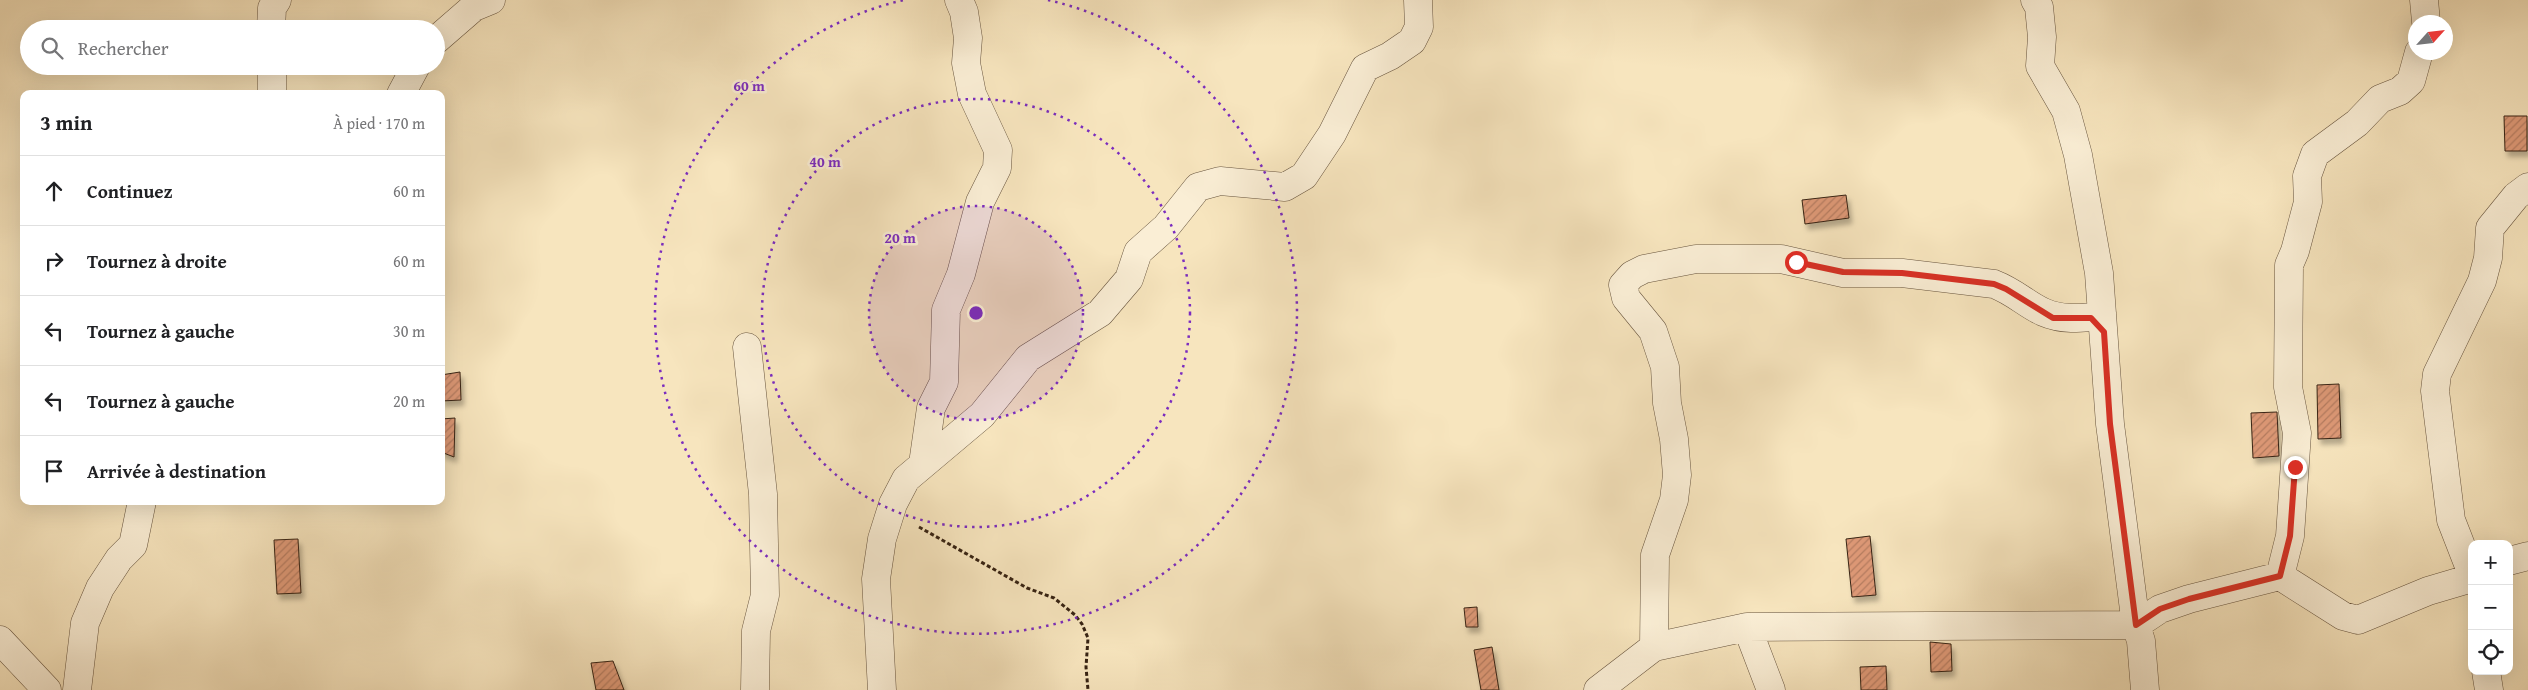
<!DOCTYPE html>
<html lang="fr">
<head>
<meta charset="utf-8">
<style>
  :root { --surface:#fff; --page:#f6f6f6; --text:#202124; --muted:#757577; --line:#e0e0e0 }
  body { margin:0; font-family:"Gentium Book Plus",serif; background:var(--page); color:var(--text) }
  .controls { position:absolute; right:15px; bottom:15px; display:grid; overflow:hidden; border-radius:10px; box-shadow:0 5px 20px #0002 }
  .controls button { width:45px; height:45px; display:grid; place-items:center; padding:0; border:0; border-bottom:1px solid var(--line); background:var(--surface); color:var(--text); font:25px sans-serif }
  .compass { position:absolute; left:2408px; top:15px; width:45px; height:45px; border-radius:50%; background:var(--surface); box-shadow:0 5px 20px #0002; rotate:63deg }
  .stop { position:absolute; width:15px; height:15px; margin:-11px; border:4px solid #d93025; border-radius:50%; background:#fff }
  .stop.end { background:#d93025; border-color:#fff; box-shadow:0 1px 5px #0008 }
  .list { margin:0; padding:0; list-style:none }
  h2 { display:flex; justify-content:space-between; align-items:center; height:65px; margin:0; padding:0 20px; font-size:21px }
  h2 small { font-size:16px; font-weight:400; color:var(--muted) }
  .list li { display:grid; grid-template-columns:32px 1fr auto; gap:15px; align-items:center; box-sizing:border-box; height:70px; padding:0 20px; border-top:1px solid var(--line) }
  .list b { display:block; font-size:19px; white-space:nowrap }
  .list em { font-size:16px; font-style:normal; color:var(--muted) }
  .icon { flex:none; width:28px; height:28px; fill:none; stroke:currentColor; stroke-width:2; stroke-linecap:round; stroke-linejoin:round }
  .map { position:relative; flex:none; width:2528px; height:690px; overflow:hidden }
  .search { position:absolute; background:var(--surface); box-shadow:0 5px 20px #0002; left:20px; top:20px; width:425px; height:55px; display:flex; align-items:center; gap:12px; box-sizing:border-box; padding:0 18px; border-radius:28px; color:var(--muted); font-size:19px }
  .panel { position:absolute; background:var(--surface); box-shadow:0 5px 20px #0002; left:20px; top:90px; width:425px; height:415px; border-radius:10px }
  .map>svg:first-child { display:block }
  .building { fill:url(#building-hatch); stroke:#372313; filter:url(#shadow) }
  .lines { fill:none; stroke-linecap:round; stroke-linejoin:round }
  .minor-casing { stroke:#67543e; stroke-width:29 }
  .path { stroke:#372313; stroke-width:3; stroke-dasharray:4 2.5; stroke-linecap:butt }
  .minor { stroke:#faeed5; stroke-width:28 }
  .route { stroke:#d93025; stroke-width:6 }
  .ring { fill:none; stroke:#7b2cbf; stroke-width:2.5; stroke-dasharray:2.5 5 }
  .centre { fill:#7b2cbf; stroke:#faeed5; stroke-width:2.5 }
  .ring-label { font-size:15px; text-anchor:middle; font-weight:bold; fill:#7b2cbf; stroke:#faeed5; stroke-width:5; stroke-linejoin:round; paint-order:stroke }
</style>
</head>
<body>
<div class="map">
<svg width="2528" height="690" viewBox="0 0 2528 690">
  <defs>
    <pattern id="building-hatch" width="6" height="6" patternUnits="userSpaceOnUse" patternTransform="scale(1.25)"><rect width="6" height="6" fill="#de9977"/><path d="M-1 1l2-2M0 6l6-6M5 7l2-2" fill="none" stroke="#b57c60"/></pattern>
    <filter id="shadow"><feDropShadow dx="3" dy="5.5" stdDeviation="2.5" flood-color="#0004"/></filter>
  </defs>
  <rect width="100%" height="100%" fill="#f7e5be"/>
  <filter id="stains"><feTurbulence type="fractalNoise" baseFrequency=".004" numOctaves="4"/><feColorMatrix values="0 0 0 0 .2 0 0 0 0 .09 0 0 0 0 .02 0 0 0 .5 -.17"/></filter>
  <radialGradient id="worn" r=".72"><stop offset=".6" stop-color="#630" stop-opacity="0"/><stop offset="1" stop-color="#630" stop-opacity=".3"/></radialGradient>
  <!-- building -->
  <path class="building" d="M2504,116H2527V151H2505Z
    M1846,195L1849,218L1805,224L1802,200Z
    M460,372L461,400L441,401V375Z
    M2339,384L2341,438L2318,439L2317,385Z
    M2277,412L2279,456L2253,458L2251,413Z
    M455,418L454,457L441,452V419Z
    M1870,536L1876,595L1852,597L1846,539Z
    M298,539L301,593L277,594L274,540Z
    M1477,607L1478,627H1466L1464,608Z
    M1930,642L1951,644L1952,671L1931,672Z
    M1492,647L1499,690H1481L1474,650Z
    M613,661L624,690H596L591,663Z
    M1886,666L1887,690H1861L1860,667Z"/>
  <g class="lines">
    <defs>
      <path id="minor" d="M2035,0L2039,7L2042,37L2040,66L2066,111L2078,155L2099,273L2110,424L2136,625L2141,641L2145,690
        M2424,0L2426,22
        M271,29L272,8L277,0
        M436,40L474,7L491,0
        M272,66V94
        M401,94L416,66
        M747,347L763,494L765,595L756,631L755,690
        M923,464L931,408L944,382L946,310L961,274L980,202L997,168L998,150L972,94L966,63L968,38L964,12L959,0
        M2509,561L2528,556
        M2472,574L2451,520L2435,391L2437,374L2482,281L2488,258L2490,228L2516,196L2528,187
        M2280,576L2290,536L2297,433L2288,387L2289,265L2295,251L2308,202L2307,176L2315,154L2357,123L2380,99L2400,91L2411,81L2419,52
        M1747,627L1771,690
        M0,640L47,690
        M1654,647L1655,555L1674,500L1677,475L1674,439L1667,403L1665,367L1653,331L1626,298L1623,285L1632,275L1644,269L1696,259H1781L1843,273H1902L1994,284C2025,296 2035,317 2071,318C2083,318 2091,318 2102,313
        M2486,671L2489,690
        M77,690L85,623L100,588L119,559L133,545L142,501
        M882,690L876,579L882,539L893,504L906,479L982,415L1028,358L1100,313L1129,279L1138,252L1166,227L1198,187L1220,181L1285,187L1304,176L1332,134L1365,68L1390,56L1412,41L1419,27L1418,0
        M1598,690L1654,647L1747,627L2136,625L2160,609L2189,599L2280,576L2343,616L2358,620L2428,591L2472,578"/>
    </defs>
    <!-- minor casing -->
    <use href="#minor" class="minor-casing"/>
    <!-- path -->
    <path class="path" d="M919,527L1027,588L1054,598L1075,615L1082,624L1088,638L1086,667L1088,690"/>
    <!-- minor -->
    <use href="#minor" class="minor"/>
  </g>
  <g class="lines">
    <!-- route -->
    <path class="route" d="M1796,262L1843,272L1902,273L1994,284L2006,289L2053,318H2091L2104,332L2110,424L2136,625L2160,609L2189,599L2280,576L2290,536L2295,467"/>
  </g>
  <!-- distance rings -->
  <circle cx="976" cy="313" r="107" fill="#7b2cbf" fill-opacity=".12"/>
  <g class="ring">
    <circle cx="976" cy="313" r="107"/>
    <circle cx="976" cy="313" r="214"/>
    <path d="M1048 0A321 321 0 1 1 904 0"/>
  </g>
  <circle cx="976" cy="313" r="8" class="centre"/>
  <g class="ring-label">
    <text x="749" y="91">60 m</text>
    <text x="825" y="167">40 m</text>
    <text x="900" y="243">20 m</text>
  </g>
  <rect width="100%" height="100%" filter="url(#stains)"/>
  <rect width="100%" height="100%" fill="url(#worn)"/>
</svg>
<div class="controls">
<button>+</button>
<button>−</button>
<button><svg class="icon" aria-label="locate" viewBox="0 0 24 24"><circle cx="12" cy="12" r="6"/><path d="M12 2v4M12 18v4M2 12h4M18 12h4"/></svg></button>
</div>
<svg class="compass" viewBox="-18 -18 36 36"><path d="M0-13l5 13h-10z" fill="#e53935"/><path d="M0 13l5-13h-10z" fill="#757577"/></svg>
<div class="stop" style="left:1796px;top:262px"></div>
<div class="stop end" style="left:2295px;top:467px"></div>
<div class="search"><svg class="icon" aria-label="search" viewBox="0 0 24 24"><circle cx="10" cy="10" r="6"/><path d="M15 15l6 6"/></svg>Rechercher</div>
<section class="panel">
<h2>3 min<small>À pied · 170 m</small></h2>
<ul class="list">
<li><svg class="icon" aria-label="ahead" viewBox="0 0 24 24"><path d="M12 20V5M6 11l6-6 6 6"/></svg><div><b>Continuez</b></div><em>60 m</em></li>
<li><svg class="icon" aria-label="right" viewBox="0 0 24 24"><path d="M7 20v-9h11M14 6l5 5-5 5"/></svg><div><b>Tournez à droite</b></div><em>60 m</em></li>
<li><svg class="icon" aria-label="left" viewBox="0 0 24 24"><path d="M17 20v-9H6M10 6l-5 5 5 5"/></svg><div><b>Tournez à gauche</b></div><em>30 m</em></li>
<li><svg class="icon" aria-label="left" viewBox="0 0 24 24"><path d="M17 20v-9H6M10 6l-5 5 5 5"/></svg><div><b>Tournez à gauche</b></div><em>20 m</em></li>
<li><svg class="icon" aria-label="arrive" viewBox="0 0 24 24"><path d="M6 21V4h12l-3 4 3 4H6"/></svg><div><b>Arrivée à destination</b></div></li>
</ul>
</section>
</div>
</body>
</html>
